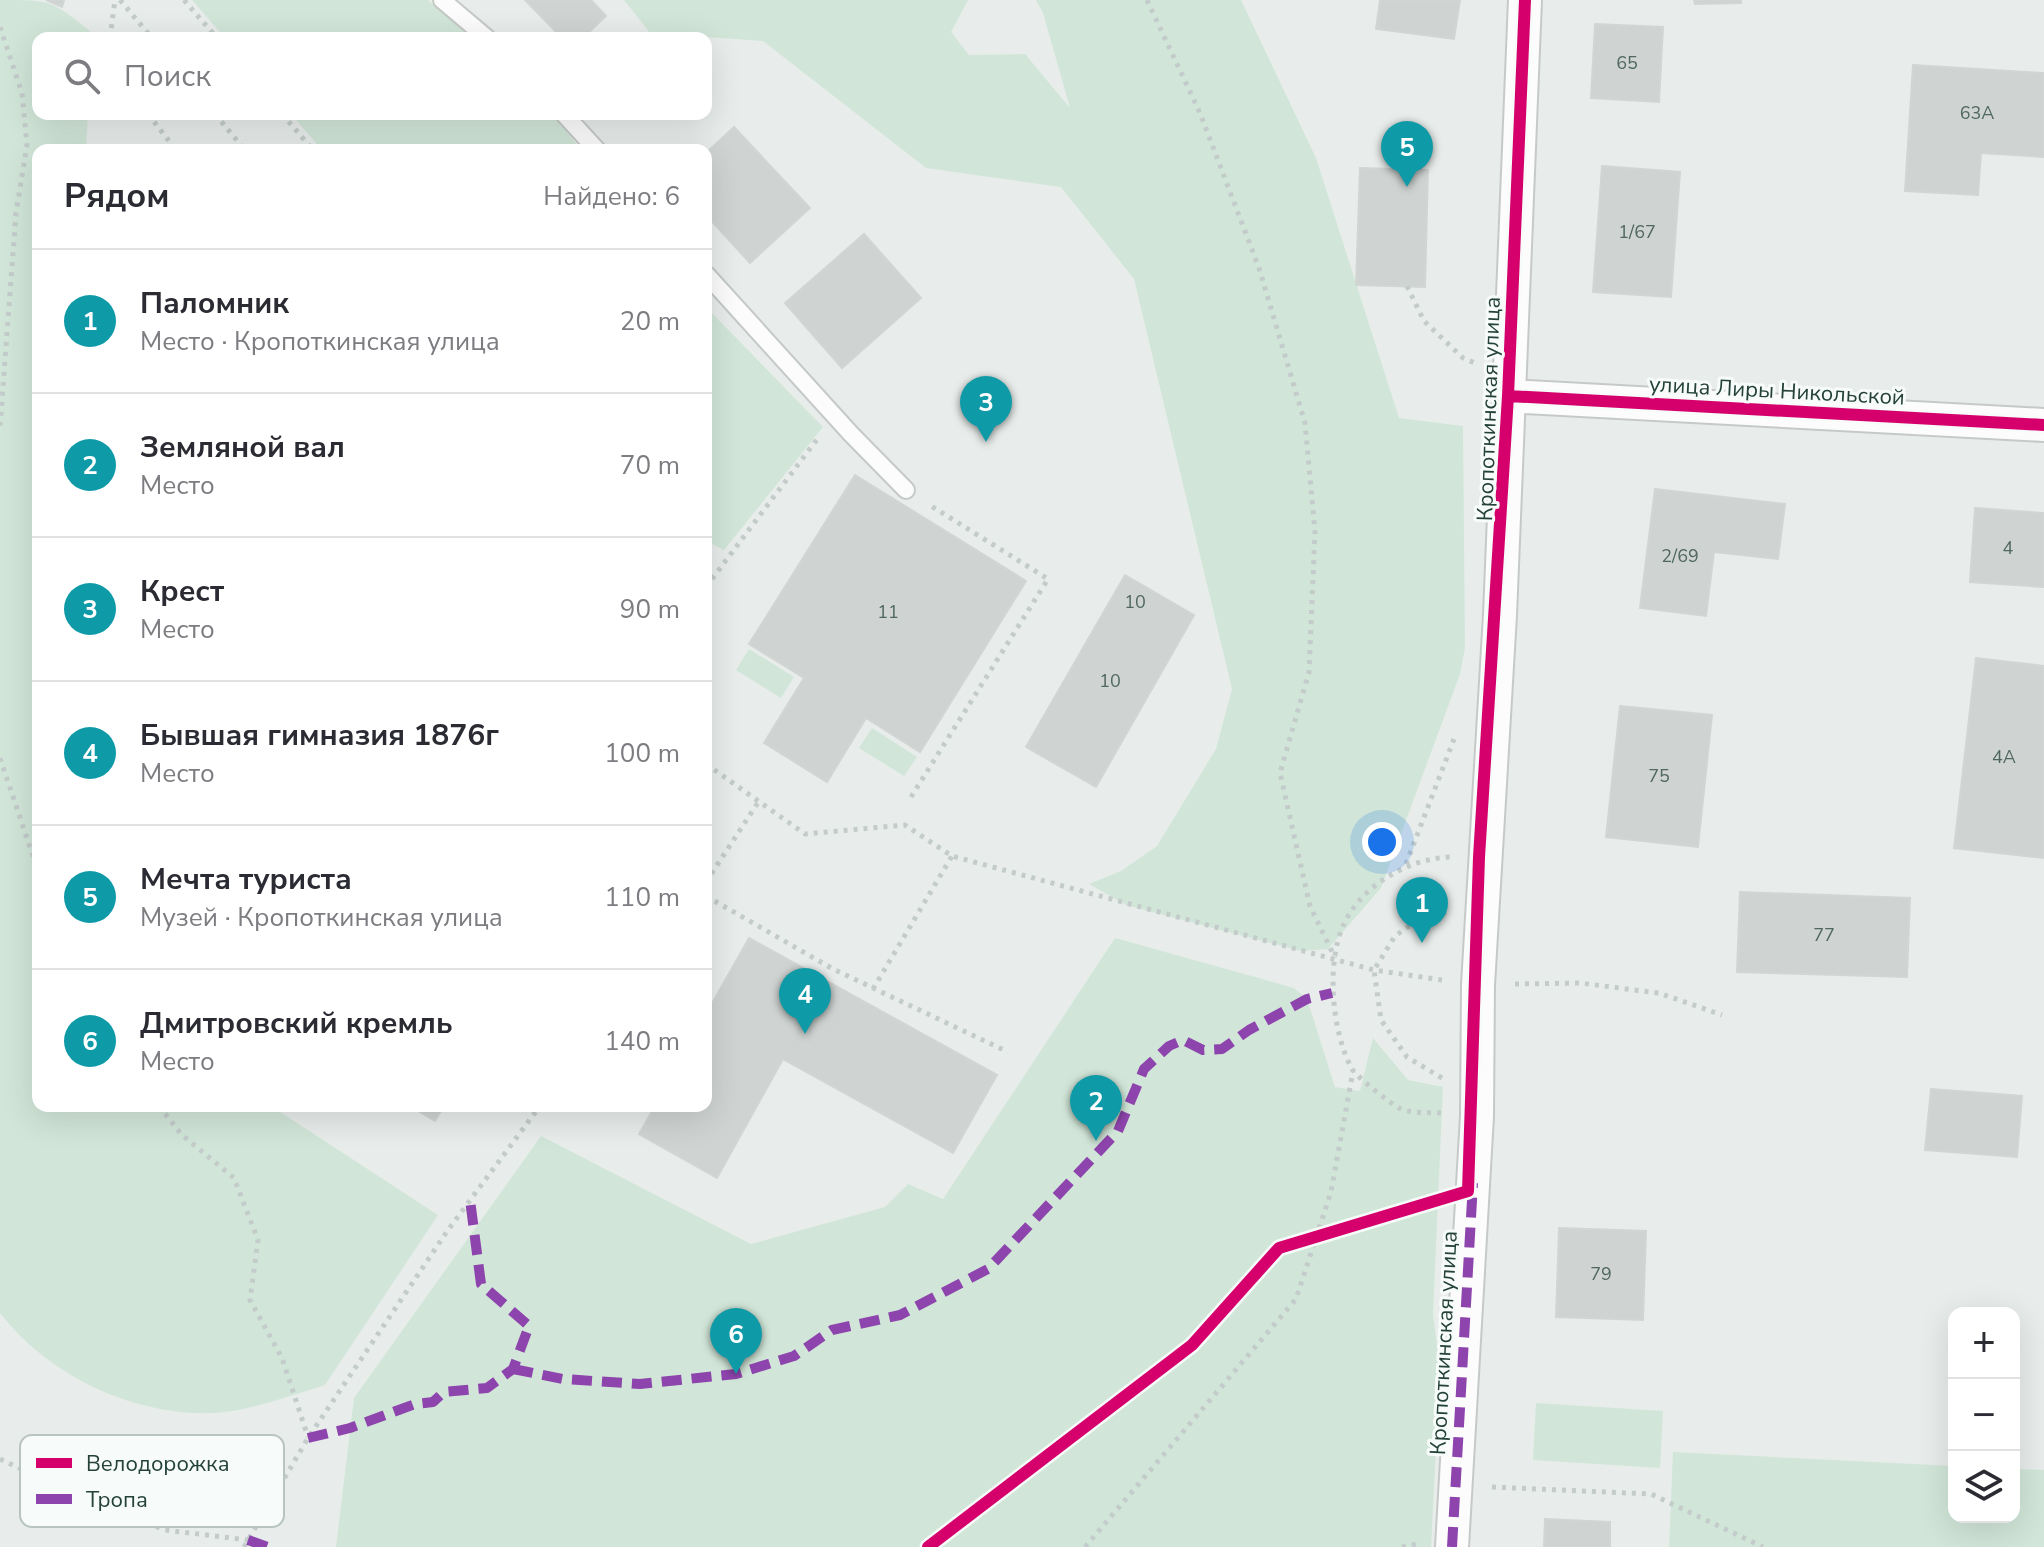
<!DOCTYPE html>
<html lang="ru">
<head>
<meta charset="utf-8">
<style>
  :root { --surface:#fff; --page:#f2f2f3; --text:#2b2b33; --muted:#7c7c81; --line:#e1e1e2; --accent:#1a73e8 }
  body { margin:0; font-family:"Nunito Sans",sans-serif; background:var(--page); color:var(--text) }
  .controls { position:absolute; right:24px; bottom:24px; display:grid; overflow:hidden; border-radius:16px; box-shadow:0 8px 32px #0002 }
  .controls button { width:72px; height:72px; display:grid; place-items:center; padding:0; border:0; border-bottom:2px solid var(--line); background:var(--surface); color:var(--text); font:40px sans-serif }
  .you { position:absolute; left:1382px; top:842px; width:28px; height:28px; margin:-20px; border:6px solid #fff; border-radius:50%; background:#1a73e8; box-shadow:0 0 0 12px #1a73e833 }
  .badge { display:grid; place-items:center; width:52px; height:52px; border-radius:50%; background:var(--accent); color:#fff; font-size:26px; font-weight:700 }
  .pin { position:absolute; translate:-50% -66px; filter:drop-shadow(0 2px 4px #0008) }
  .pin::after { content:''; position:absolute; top:42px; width:28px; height:24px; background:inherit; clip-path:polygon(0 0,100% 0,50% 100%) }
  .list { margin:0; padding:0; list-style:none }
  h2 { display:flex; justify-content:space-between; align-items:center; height:104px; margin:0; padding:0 32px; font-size:34px }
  h2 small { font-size:26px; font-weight:400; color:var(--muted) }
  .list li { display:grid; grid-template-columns:52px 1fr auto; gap:24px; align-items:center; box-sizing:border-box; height:144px; padding:0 32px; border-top:2px solid var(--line) }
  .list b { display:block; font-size:30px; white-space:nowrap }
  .list p { margin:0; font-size:26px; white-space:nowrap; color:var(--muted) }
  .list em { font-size:26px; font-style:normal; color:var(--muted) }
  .icon { flex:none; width:44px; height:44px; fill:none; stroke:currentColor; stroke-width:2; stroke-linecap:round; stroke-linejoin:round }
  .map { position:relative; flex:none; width:2044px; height:1547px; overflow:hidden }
  .search { position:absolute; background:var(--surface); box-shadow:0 8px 32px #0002; left:32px; top:32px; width:680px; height:88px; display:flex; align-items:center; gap:20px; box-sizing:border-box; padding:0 28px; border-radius:16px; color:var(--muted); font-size:30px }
  .panel { position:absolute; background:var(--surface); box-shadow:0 8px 32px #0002; left:32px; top:144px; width:680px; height:968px; border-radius:16px }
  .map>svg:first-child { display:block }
  .green { fill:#d1e6d8 }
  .building { fill:#cfd4d2; stroke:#d1d6d4; stroke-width:2 }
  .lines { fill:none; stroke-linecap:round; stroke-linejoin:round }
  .lane-casing { stroke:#c5cac8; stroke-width:20 }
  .street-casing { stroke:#c5cac8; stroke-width:36 }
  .path { stroke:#c3ccca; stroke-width:5; stroke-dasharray:4 6; stroke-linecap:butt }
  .lane { stroke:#fcfcfc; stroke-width:16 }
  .street { stroke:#fcfcfc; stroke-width:32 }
  .quiet { stroke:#8e44ad; stroke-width:10; stroke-dasharray:20 10; stroke-linecap:butt }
  .cycleway-casing { stroke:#f7fbf9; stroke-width:17 }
  .cycleway { stroke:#d6006c; stroke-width:12 }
  .labels { text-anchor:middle; stroke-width:6; stroke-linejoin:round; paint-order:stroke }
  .number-label { font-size:18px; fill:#506761 }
  .street-label { font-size:22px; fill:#24423a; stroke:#f7fbf9 }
  .key { fill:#f7fbf9; stroke:#b8c4c0; stroke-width:2 }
  .key-label { font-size:22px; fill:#24423a }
</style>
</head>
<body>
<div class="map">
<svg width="2044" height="1547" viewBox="0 0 2044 1547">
  <rect width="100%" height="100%" fill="#e8edeb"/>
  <!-- green -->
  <path class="green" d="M0,0C51,0 51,0 90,31V38H38V114H88L86,150H38V1106H271L438,1215L325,1385C285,1397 241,1415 198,1413C123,1411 46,1372 0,1313Z
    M192,0H428L473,38H225Z
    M624,0H968L951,32L969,55L1025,54L1070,108L1043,13L1036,0H1241L1316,158L1399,418L1463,426L1465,648L1460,674L1381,888L1328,949L1301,951L1126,905L1089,884L1121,871L1157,846L1216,749L1232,689L1134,279L1061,187L926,168L763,41L650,33Z
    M291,114H553L581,150H322Z
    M706,307L823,427L724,550L706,541Z
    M749,649L794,677L781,698L736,670Z
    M872,728L917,757L904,776L859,748Z
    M1115,938L1294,988L1307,999L1335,1087L1360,1091L1373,1038L1408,1080L1443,1087L1433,1314L1440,1370L1431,1547H336L354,1398L541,1136L751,1244L885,1207L908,1184L943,1199Z
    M1536,1403L1663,1411L1660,1468L1533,1460Z
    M1673,1452L1954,1466V1517H2014V1469L2044,1470V1547H1669Z"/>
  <!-- building -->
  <path class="building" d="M46,0H64L62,7Z
    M525,0H591L606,16L583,38H562Z
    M1380,0H1460L1454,39L1376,29Z
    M1694,0H1741V3L1695,4Z
    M1595,24L1663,27L1659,102L1591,98Z
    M1913,65L2044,73V157L1981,153L1978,195L1905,191Z
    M734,127L810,208L750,263L706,215V153Z
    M1602,166L1680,172L1671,297L1593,292Z
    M1360,168L1428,170L1425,287L1356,285Z
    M864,234L921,298L842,368L785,303Z
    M855,475L1026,581L920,752L866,718L827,782L764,743L804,678L749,644Z
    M1655,489L1785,504L1778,559L1714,552L1706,616L1640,608Z
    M1975,508L2044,513V587L1970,582Z
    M1125,575L1194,615L1096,787L1026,747Z
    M1976,658L2044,666V858L1954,848Z
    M1620,706L1712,715L1698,847L1606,837Z
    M1740,892L1910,898L1907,977L1737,972Z
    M749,938L997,1075L953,1153L783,1059L717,1178L639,1134L655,1106H706V1014Z
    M1931,1089L2022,1096L2017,1157L1925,1150Z
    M410,1106H444L435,1121Z
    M1559,1228L1646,1231L1643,1320L1556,1317Z
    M1545,1519L1610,1522V1547H1544Z"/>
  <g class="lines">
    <defs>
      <path id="lane" d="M442,0L487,38
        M564,114L597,150
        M706,274L851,434L906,490"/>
      <path id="street" d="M1508,396L2044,425
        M1452,1547L1477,1116L1478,985L1500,615L1525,0"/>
    </defs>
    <!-- lane casing -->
    <use href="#lane" class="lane-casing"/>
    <!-- street casing -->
    <use href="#street" class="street-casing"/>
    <!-- path -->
    <path class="path" d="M120,0L152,38
      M184,0L217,38
      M1147,0L1200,113L1259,268L1305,423L1315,532L1309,672L1280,773L1310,906L1335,958
      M0,27L22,93L27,145L16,213L0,427
      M110,38L115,0
      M148,114L176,150
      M215,114L245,150
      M282,114L313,150
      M1407,286L1424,321L1463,358L1475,363
      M706,587L818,438
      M0,758L38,871
      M706,764L805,834L905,825L952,856L1374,970L1442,980
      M911,797L1048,579L928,504
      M1406,864L1454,739
      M706,882L759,801
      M706,896L833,969L1008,1052
      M1515,984L1580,983L1659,993L1722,1015
      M873,989L952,856
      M1442,1078L1407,1057L1381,1020L1374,970L1395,936L1418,920L1446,912
      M159,1106L181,1134L234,1178L258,1240L250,1300L282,1358L308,1437
      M1441,1113C1429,1112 1410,1114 1399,1108C1389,1102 1358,1078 1352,1069C1332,1033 1326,964 1343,926C1360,886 1409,858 1451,857
      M0,1459L62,1488L165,1530L248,1540L256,1547
      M1492,1487L1651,1494L1763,1547
      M244,1547L308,1438L448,1230L540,1106
      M1085,1547L1296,1299L1331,1192L1353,1071
      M1402,1547L1417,1544"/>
    <!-- lane -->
    <use href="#lane" class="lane"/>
    <!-- street -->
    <use href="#street" class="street"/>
    <!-- quiet -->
    <path class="quiet" d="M513,1369L563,1379L640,1384L736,1374L794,1356L832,1330L900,1315L988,1269L1118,1131L1144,1069L1169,1046L1183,1040L1203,1050L1222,1049L1249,1030L1307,999L1332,993
      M308,1438L350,1428L415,1404L433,1402L444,1392L487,1388L513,1369L529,1326L481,1284L470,1200
      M248,1540L268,1547
      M1452,1547L1473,1183"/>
    <defs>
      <path id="cycleway" d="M1508,396L2044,425
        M1508,396L1525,0
        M928,1547L1192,1345L1279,1248L1468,1191L1479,857L1508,396"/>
    </defs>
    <!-- cycleway casing -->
    <use href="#cycleway" class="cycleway-casing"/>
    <!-- cycleway -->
    <use href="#cycleway" class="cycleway"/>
  </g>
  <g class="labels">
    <!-- number labels -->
    <g class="number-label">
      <text x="1627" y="69">65</text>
      <text x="1977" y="119">63А</text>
      <text x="1637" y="238">1/67</text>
      <text x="2008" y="554">4</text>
      <text x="1680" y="562">2/69</text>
      <text x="1135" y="608">10</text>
      <text x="888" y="618">11</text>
      <text x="1110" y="687">10</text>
      <text x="2004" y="763">4А</text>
      <text x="1659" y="782">75</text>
      <text x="1824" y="941">77</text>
      <text x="1601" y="1280">79</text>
    </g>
    <!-- street labels -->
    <g class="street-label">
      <text transform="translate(1777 390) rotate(3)" y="8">улица Лиры Никольской</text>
      <text transform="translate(1488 409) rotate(-88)" y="8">Кропоткинская улица</text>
      <text transform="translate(1443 1343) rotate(-87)" y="8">Кропоткинская улица</text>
    </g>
  </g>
  <!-- legend -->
  <rect x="20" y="1435" width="264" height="92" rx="12" class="key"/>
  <rect x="36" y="1458" width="36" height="10" fill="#d6006c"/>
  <rect x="36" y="1494" width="36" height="10" fill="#8e44ad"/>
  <g class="key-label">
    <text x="86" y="1471">Велодорожка</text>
    <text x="86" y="1507">Тропа</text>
  </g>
</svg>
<div class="controls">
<button>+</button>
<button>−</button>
<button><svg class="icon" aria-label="layers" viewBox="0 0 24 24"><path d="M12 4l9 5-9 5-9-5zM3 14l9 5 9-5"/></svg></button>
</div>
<div class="you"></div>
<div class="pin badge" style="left:1422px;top:943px;background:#0f9aa8">1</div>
<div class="pin badge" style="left:1096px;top:1141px;background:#0f9aa8">2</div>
<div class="pin badge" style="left:986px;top:442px;background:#0f9aa8">3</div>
<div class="pin badge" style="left:805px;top:1034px;background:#0f9aa8">4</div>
<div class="pin badge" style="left:1407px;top:187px;background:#0f9aa8">5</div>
<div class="pin badge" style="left:736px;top:1374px;background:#0f9aa8">6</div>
<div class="search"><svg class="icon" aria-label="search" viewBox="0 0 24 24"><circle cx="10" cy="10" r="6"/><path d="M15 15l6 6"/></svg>Поиск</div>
<section class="panel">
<h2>Рядом<small>Найдено: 6</small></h2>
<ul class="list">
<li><span class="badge" style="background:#0f9aa8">1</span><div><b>Паломник</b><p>Место · Кропоткинская улица</p></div><em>20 m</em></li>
<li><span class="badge" style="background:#0f9aa8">2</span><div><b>Земляной вал</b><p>Место</p></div><em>70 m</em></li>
<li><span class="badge" style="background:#0f9aa8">3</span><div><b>Крест</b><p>Место</p></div><em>90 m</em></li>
<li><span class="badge" style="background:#0f9aa8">4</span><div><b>Бывшая гимназия 1876г</b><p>Место</p></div><em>100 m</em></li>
<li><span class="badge" style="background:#0f9aa8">5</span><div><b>Мечта туриста</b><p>Музей · Кропоткинская улица</p></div><em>110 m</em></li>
<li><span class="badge" style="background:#0f9aa8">6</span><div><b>Дмитровский кремль</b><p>Место</p></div><em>140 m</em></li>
</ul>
</section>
</div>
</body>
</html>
